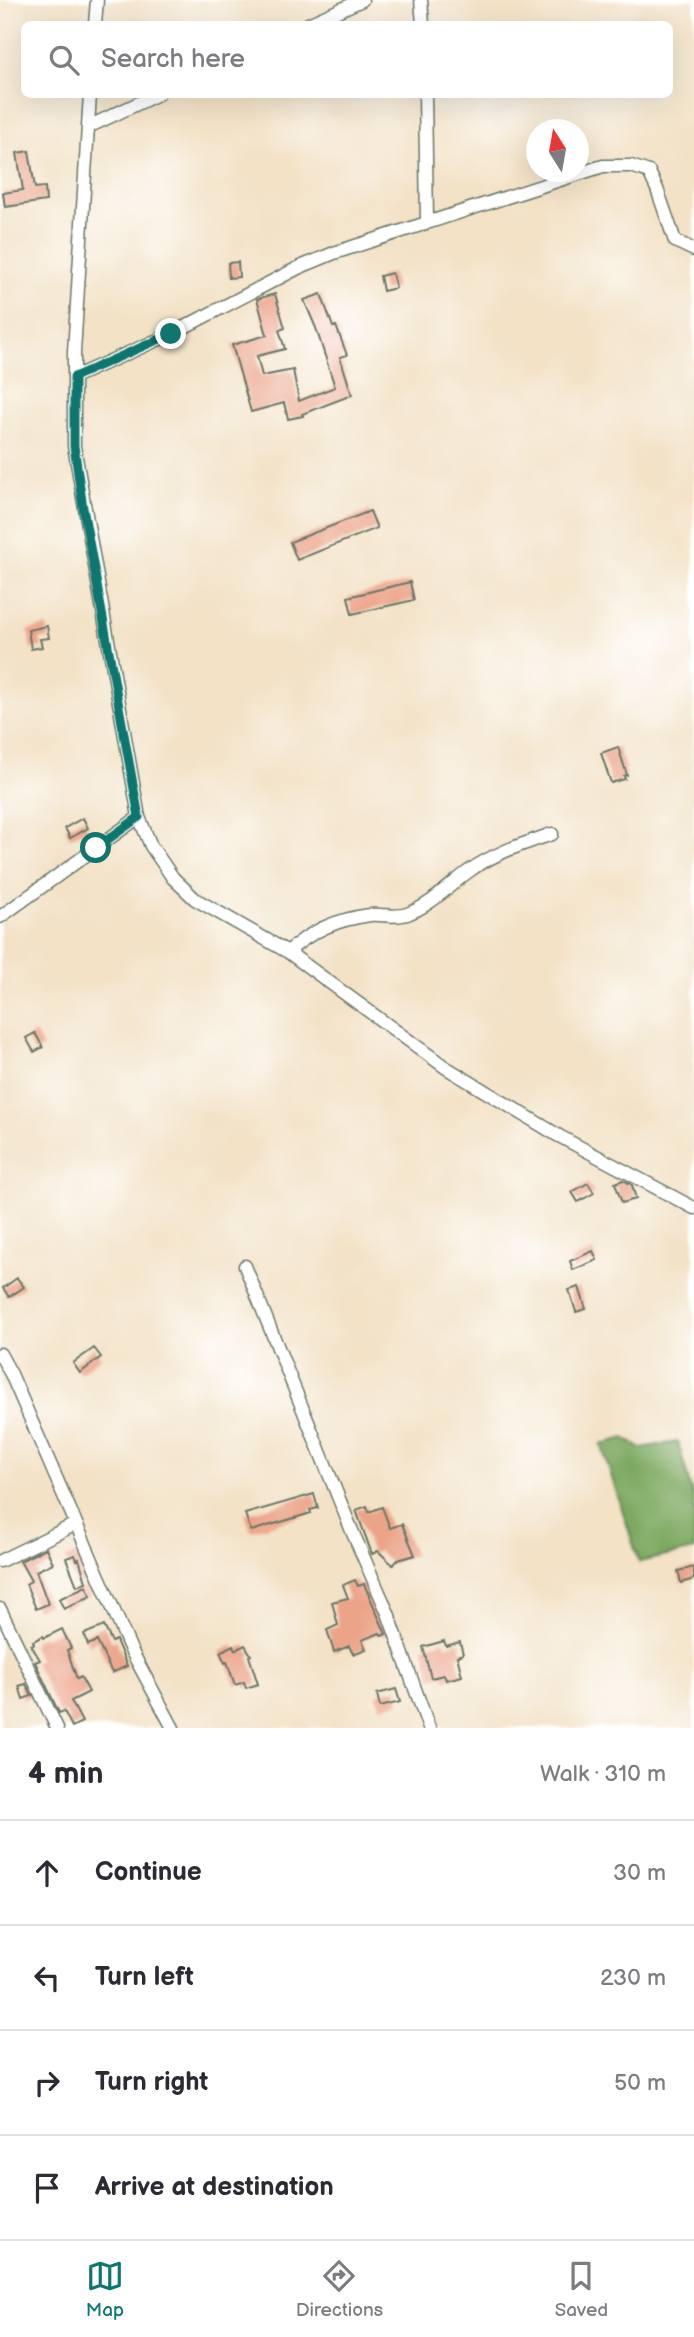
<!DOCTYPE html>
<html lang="en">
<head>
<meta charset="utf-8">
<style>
  :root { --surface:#fff; --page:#f2f2f3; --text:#2b2b33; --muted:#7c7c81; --line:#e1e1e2; --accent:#0f766e }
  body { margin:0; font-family:"Balsamiq Sans",sans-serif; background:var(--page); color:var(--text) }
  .compass { position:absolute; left:526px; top:119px; width:63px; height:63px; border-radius:50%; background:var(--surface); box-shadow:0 7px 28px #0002; rotate:349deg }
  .stop { position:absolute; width:21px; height:21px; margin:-16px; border:5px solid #0f766e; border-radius:50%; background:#fff }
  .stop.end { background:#0f766e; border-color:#fff; box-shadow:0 2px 7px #0008 }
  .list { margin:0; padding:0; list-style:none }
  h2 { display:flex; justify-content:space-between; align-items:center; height:91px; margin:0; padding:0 28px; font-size:30px }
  h2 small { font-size:23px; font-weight:400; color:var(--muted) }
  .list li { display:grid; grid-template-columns:46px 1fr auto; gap:21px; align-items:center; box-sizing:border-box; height:105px; padding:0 28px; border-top:2px solid var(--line) }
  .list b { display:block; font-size:26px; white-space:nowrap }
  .list em { font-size:23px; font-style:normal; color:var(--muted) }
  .icon { flex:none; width:38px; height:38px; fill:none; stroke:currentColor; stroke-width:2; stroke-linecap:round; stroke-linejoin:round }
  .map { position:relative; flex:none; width:694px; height:1728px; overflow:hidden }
  .search { position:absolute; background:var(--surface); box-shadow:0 7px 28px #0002; left:21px; right:21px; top:21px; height:77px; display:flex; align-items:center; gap:18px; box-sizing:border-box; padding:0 24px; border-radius:10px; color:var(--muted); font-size:26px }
  .sheet { height:511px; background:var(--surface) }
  nav { display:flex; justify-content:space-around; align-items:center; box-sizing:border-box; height:98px; border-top:2px solid var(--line); background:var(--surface); font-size:19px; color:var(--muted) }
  nav a { display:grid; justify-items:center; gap:4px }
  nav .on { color:var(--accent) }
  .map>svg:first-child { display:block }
  .forest { fill:#7da961; stroke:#4e734a; stroke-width:2 }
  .building { fill:#eca489 }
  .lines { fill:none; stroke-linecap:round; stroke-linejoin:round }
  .minor-casing { stroke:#697767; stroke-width:15 }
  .minor { stroke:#fff; stroke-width:12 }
  .route { stroke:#0f766e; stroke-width:9 }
</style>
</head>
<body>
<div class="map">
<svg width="694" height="1728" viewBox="0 0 694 1728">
  <rect width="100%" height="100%" fill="#fff"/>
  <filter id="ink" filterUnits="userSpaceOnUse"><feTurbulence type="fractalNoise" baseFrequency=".0143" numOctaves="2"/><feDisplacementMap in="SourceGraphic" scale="14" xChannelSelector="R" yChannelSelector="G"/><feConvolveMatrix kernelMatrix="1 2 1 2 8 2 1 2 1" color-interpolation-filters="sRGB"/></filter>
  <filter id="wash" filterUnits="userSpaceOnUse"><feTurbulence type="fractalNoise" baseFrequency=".00686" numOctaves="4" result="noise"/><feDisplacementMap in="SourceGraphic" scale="28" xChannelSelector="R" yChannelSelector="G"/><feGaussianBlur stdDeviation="1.57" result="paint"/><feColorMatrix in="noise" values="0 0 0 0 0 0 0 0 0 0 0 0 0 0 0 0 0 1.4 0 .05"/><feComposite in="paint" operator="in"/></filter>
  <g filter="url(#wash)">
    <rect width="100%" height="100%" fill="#f3e2c6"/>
    <!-- forest -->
    <path class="forest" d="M625,1438L640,1448L678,1442L694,1501V1550L639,1562L601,1444Z"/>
    <g id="blocks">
      <!-- building -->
      <path class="building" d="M29,151L35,188L45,187L46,201L5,207L3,193L23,190L17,153Z
        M238,262L239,277L229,278L228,263Z
        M392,273L396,288L383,291L380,276Z
        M275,294L285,328L279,330L285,349L257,356L262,376L293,370L299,401L335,387L316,328L304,300L321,294L333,327L336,326L347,355L340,357L352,395L302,414L303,416L288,419L284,403L251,412L232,345L267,335L257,299Z
        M370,511L377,528L297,560L290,542Z
        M410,582L414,600L352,614L348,597Z
        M47,626L49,638L40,639L42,647L31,649L28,630Z
        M618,747L627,775L624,776L625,779L611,783L601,753Z
        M83,818L88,828L70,838L65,828Z
        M35,1033L43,1047L34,1052L26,1038Z
        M623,1180L632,1185L636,1199L622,1203L615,1183Z
        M588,1183L594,1193L578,1202L572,1192Z
        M593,1251L597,1260L573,1270L570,1261Z
        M17,1278L24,1287L9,1297L3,1288Z
        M579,1287L586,1309L576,1312L569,1290Z
        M94,1348L101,1357L80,1373L73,1363Z
        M314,1494L318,1508L310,1510L311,1513L251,1531L245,1514Z
        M367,1506L369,1512L382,1507L390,1528L402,1524L415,1555L398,1560L393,1565L378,1551L372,1554L356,1510Z
        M46,1548L53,1563L36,1571L48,1604L36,1609L26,1584L31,1581L20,1561Z
        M75,1555L77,1560L79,1559L86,1582L77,1586L66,1558Z
        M694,1567V1579L681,1583L678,1571Z
        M355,1580L358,1586L364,1584L386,1634L382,1636L380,1633L362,1640L366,1649L353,1654L349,1646L334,1652L327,1630L338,1625L332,1602L348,1598L343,1585Z
        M86,1586L91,1596L64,1609L59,1599Z
        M104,1626L112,1642L116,1640L127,1666L112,1673L97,1641L88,1645L84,1634Z
        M62,1629L71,1648L67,1650L77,1679L81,1677L89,1692L71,1701L82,1722L72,1727L64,1711L59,1713L35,1662L40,1660L31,1645L34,1644L33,1641L43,1636L44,1638Z
        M444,1641L446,1646L460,1642L463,1654L457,1656L462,1676L446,1680L444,1675L431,1678L423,1647Z
        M233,1645L235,1650L245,1645L251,1655L249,1656L258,1684L246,1688L244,1682L235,1685L227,1662L225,1663L220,1652Z
        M26,1684L32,1696L23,1699L19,1686Z
        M396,1689L400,1702L380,1707L377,1694Z"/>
    </g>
  </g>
  <g filter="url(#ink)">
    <use href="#blocks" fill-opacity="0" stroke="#697767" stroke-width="2"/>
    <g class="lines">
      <defs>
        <path id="minor" d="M421,0L423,24
          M95,24L97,0
          M308,24L362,0
          M90,94L74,352V446L139,817L151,846L173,878L195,899L288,952L445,1067L559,1136L694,1208
          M425,94L427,222
          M88,127L158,94
          M74,377L171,334L298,268L334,253L603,166H631L649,172L657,189L675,241L694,250
          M0,917L139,817
          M288,952C310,931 339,919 370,915C382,914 395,918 407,914C432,905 448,886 469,871C494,853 523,844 552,834
          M245,1266L352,1531L388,1613L429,1728
          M0,1354L11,1374L131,1650L173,1728
          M0,1561L76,1524
          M0,1609L57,1728"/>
      </defs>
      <!-- minor casing -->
      <use href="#minor" class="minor-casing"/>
      <!-- minor -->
      <use href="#minor" class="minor"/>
    </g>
  </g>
  <g class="lines" filter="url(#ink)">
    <!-- route -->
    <path class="route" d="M96,848L139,817L83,508L74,446V377L171,334"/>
  </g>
</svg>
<svg class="compass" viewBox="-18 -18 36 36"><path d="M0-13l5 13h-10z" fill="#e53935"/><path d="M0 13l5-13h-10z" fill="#7c7c81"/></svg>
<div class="stop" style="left:96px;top:848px"></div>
<div class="stop end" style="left:171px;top:334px"></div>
<div class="search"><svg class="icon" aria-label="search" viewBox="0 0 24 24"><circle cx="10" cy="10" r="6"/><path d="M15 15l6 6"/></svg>Search here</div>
</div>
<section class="sheet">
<h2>4 min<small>Walk · 310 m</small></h2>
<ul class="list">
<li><svg class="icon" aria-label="ahead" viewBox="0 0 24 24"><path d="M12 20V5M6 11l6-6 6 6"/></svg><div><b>Continue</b></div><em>30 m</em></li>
<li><svg class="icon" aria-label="left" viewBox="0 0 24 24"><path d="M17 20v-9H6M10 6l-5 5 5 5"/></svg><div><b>Turn left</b></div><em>230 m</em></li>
<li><svg class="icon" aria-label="right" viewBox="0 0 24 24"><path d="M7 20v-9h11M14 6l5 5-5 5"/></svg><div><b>Turn right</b></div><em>50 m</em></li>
<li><svg class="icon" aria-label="arrive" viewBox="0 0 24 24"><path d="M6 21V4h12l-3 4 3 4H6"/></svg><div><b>Arrive at destination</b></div></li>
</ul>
</section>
<nav>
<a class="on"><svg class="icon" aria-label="map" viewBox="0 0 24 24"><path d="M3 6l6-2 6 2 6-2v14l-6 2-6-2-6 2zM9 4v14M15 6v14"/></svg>Map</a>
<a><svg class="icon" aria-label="directions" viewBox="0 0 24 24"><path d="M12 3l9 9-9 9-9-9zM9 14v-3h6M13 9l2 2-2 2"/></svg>Directions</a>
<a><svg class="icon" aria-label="saved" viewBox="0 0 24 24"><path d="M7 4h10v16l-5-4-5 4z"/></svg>Saved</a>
</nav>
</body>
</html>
